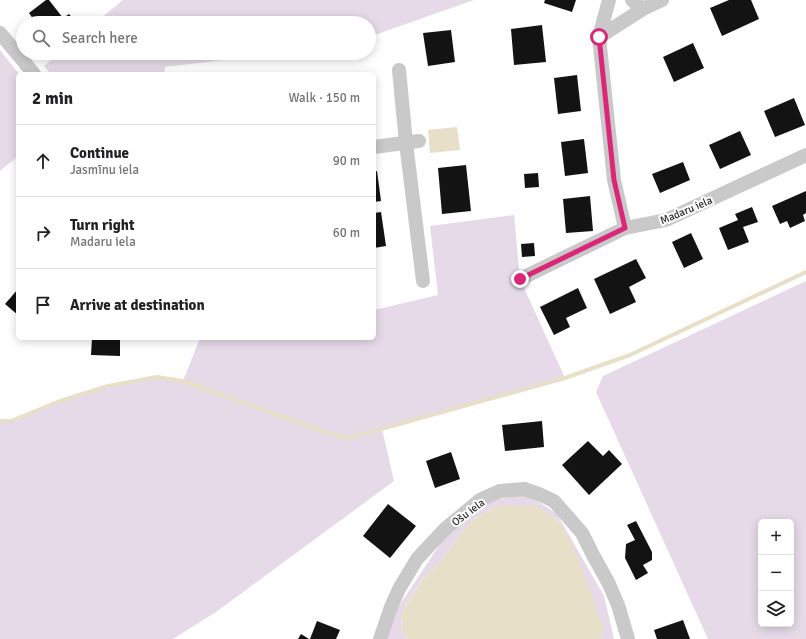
<!DOCTYPE html>
<html lang="en">
<head>
<meta charset="utf-8">
<style>
  :root { --surface:#fff; --page:#f2f2f2; --text:#202124; --muted:#757577; --line:#e0e0e0 }
  body { margin:0; font-family:Signika,sans-serif; background:var(--page); color:var(--text) }
  .controls { position:absolute; right:12px; bottom:12px; display:grid; overflow:hidden; border-radius:6px; box-shadow:0 2px 10px #0003 }
  .controls button { width:36px; height:36px; display:grid; place-items:center; padding:0; border:0; border-bottom:1px solid var(--line); background:var(--surface); color:var(--text); font:20px sans-serif }
  .stop { position:absolute; width:12px; height:12px; margin:-9px; border:3px solid #db2777; border-radius:50%; background:#fff }
  .stop.end { background:#db2777; border-color:#fff; box-shadow:0 1px 4px #0008 }
  .list { margin:0; padding:0; list-style:none }
  h2 { display:flex; justify-content:space-between; align-items:center; height:52px; margin:0; padding:0 16px; font-size:17px }
  h2 small { font-size:13px; font-weight:400; color:var(--muted) }
  .list li { display:grid; grid-template-columns:26px 1fr auto; gap:12px; align-items:center; box-sizing:border-box; height:72px; padding:0 16px; border-top:1px solid var(--line) }
  .list b { display:block; font-size:15px; white-space:nowrap }
  .list p { margin:0; font-size:13px; white-space:nowrap; color:var(--muted) }
  .list em { font-size:13px; font-style:normal; color:var(--muted) }
  .icon { flex:none; width:22px; height:22px; fill:none; stroke:currentColor; stroke-width:2; stroke-linecap:round; stroke-linejoin:round }
  .map { position:relative; flex:none; width:806px; height:639px; overflow:hidden }
  .search { position:absolute; background:var(--surface); box-shadow:0 2px 10px #0003; left:16px; top:16px; width:360px; height:44px; display:flex; align-items:center; gap:10px; box-sizing:border-box; padding:0 14px; border-radius:22px; color:var(--muted); font-size:15px }
  .panel { position:absolute; background:var(--surface); box-shadow:0 2px 10px #0003; left:16px; top:72px; width:360px; height:268px; border-radius:6px }
  .map>svg:first-child { display:block }
  .green { fill:#e6dae8; fill-rule:evenodd }
  .water { fill:#e7dfc7 }
  .lines { fill:none; stroke-linecap:round; stroke-linejoin:round }
  .stream { stroke:#e7dfc7; stroke-width:4 }
  .building { fill:#131313 }
  .minor { stroke:#c9c9c9; stroke-width:14 }
  .route { stroke:#db2777; stroke-width:5 }
  .labels { text-anchor:middle; stroke-width:4; stroke-linejoin:round; paint-order:stroke }
  .street-label { font-size:11px; fill:#2c2c2c; stroke:#fff }
</style>
</head>
<body>
<div class="map">
<svg width="806" height="639" viewBox="0 0 806 639">
  <rect width="100%" height="100%" fill="#fff"/>
  <!-- green -->
  <path class="green" d="M123,0H474L369,37V23H95Z
    M0,50L19,74H18V156L0,171Z
    M59,53H283L165,67L164,74H51L44,66Z
    M514,215L520,279L565,378L382,429L394,481L216,612L173,639H0V421H11L60,401L108,386L157,377L183,381L200,338H374V310L438,295L430,226Z
    M806,281V639H708L596,392L603,376ZM761,522H791V624H761Z
    M526,493L557,514L604,596L614,639H600L603,627L561,523L535,506H499L474,519L456,540L441,561L421,581L406,606L401,616L402,631L408,639H386L391,618L444,538L483,503Z"/>
  <!-- water -->
  <path class="water" d="M457,127L460,150L430,153L428,130Z
    M499,506H535L561,523L577,555L603,627L600,639H408L402,631L401,615L421,581L441,561L456,540L474,519Z"/>
  <g class="lines">
    <!-- stream -->
    <path class="stream" d="M0,421H11L60,401L108,386L157,377L183,381L334,435L349,438L565,378L630,355L806,272"/>
  </g>
  <!-- building -->
  <path class="building" d="M46,0H49L63,18L69,14L77,23H36L29,13Z
    M545,0H576L572,12L544,3Z
    M729,0H751L759,19L722,36L710,8Z
    M542,25L546,62L514,65L511,29Z
    M451,30L455,62L428,66L423,33Z
    M693,43L704,68L674,82L663,57Z
    M577,75L581,111L558,114L554,78Z
    M794,98L805,125L775,137L764,111Z
    M740,131L751,155L720,169L709,145Z
    M584,139L588,173L565,176L561,142Z
    M683,162L690,180L660,193L652,174Z
    M466,165L471,211L442,214L438,168Z
    M377,171L381,201L374,202V172Z
    M538,173L539,187L525,188L524,174Z
    M806,191V213L803,215L805,221L790,228L787,221L780,224L772,206Z
    M590,196L593,231L566,233L563,199Z
    M752,207L758,222L743,227L749,242L728,250L719,228L738,220L735,214Z
    M381,212L386,246L374,248V213Z
    M691,233L703,259L684,268L672,242Z
    M534,243L535,256L522,257L521,244Z
    M636,259L646,278L629,287L636,302L610,314L594,279Z
    M578,288L587,308L566,318L570,327L554,335L540,307Z
    M18,289V315L5,304Z
    M92,338H120V356L91,355Z
    M542,421L544,447L505,451L502,425Z
    M588,441L603,456L609,450L622,464L589,495L562,465Z
    M451,452L460,479L435,488L426,461Z
    M388,504L416,526L390,558L363,536Z
    M636,521L652,552V560L643,565L648,573L636,580L625,558L626,544L635,540L627,525Z
    M683,620L690,639H657L654,630Z
    M317,621L340,630L336,639H310Z
    M301,634L309,639H298Z"/>
  <g class="lines">
    <!-- minor -->
    <path class="minor" d="M609,0L599,37L614,180L625,228
      M632,0L643,9
      M0,33L34,74
      M599,37L643,9L662,0
      M399,70L406,143L423,281
      M374,147L419,141
      M520,279L625,228L666,220L806,155
      M380,639L391,607L399,589L417,559L428,547L445,529L480,500L500,491L524,489L539,494L554,501L582,533L593,555L609,584L618,605L628,639"/>
  </g>
  <g class="lines">
    <!-- route -->
    <path class="route" d="M520,279L625,228L614,180L599,37"/>
  </g>
  <g class="labels">
    <!-- street labels -->
    <g class="street-label">
      <text transform="translate(686 210) rotate(-23)" y="4">Madaru iela</text>
      <text transform="translate(468 512) rotate(-37)" y="4">Ošu iela</text>
    </g>
  </g>
</svg>
<div class="controls">
<button>+</button>
<button>−</button>
<button><svg class="icon" aria-label="layers" viewBox="0 0 24 24"><path d="M12 4l9 5-9 5-9-5zM3 14l9 5 9-5"/></svg></button>
</div>
<div class="stop" style="left:599px;top:37px"></div>
<div class="stop end" style="left:520px;top:279px"></div>
<div class="search"><svg class="icon" aria-label="search" viewBox="0 0 24 24"><circle cx="10" cy="10" r="6"/><path d="M15 15l6 6"/></svg>Search here</div>
<section class="panel">
<h2>2 min<small>Walk · 150 m</small></h2>
<ul class="list">
<li><svg class="icon" aria-label="ahead" viewBox="0 0 24 24"><path d="M12 20V5M6 11l6-6 6 6"/></svg><div><b>Continue</b><p>Jasmīnu iela</p></div><em>90 m</em></li>
<li><svg class="icon" aria-label="right" viewBox="0 0 24 24"><path d="M7 20v-9h11M14 6l5 5-5 5"/></svg><div><b>Turn right</b><p>Madaru iela</p></div><em>60 m</em></li>
<li><svg class="icon" aria-label="arrive" viewBox="0 0 24 24"><path d="M6 21V4h12l-3 4 3 4H6"/></svg><div><b>Arrive at destination</b></div></li>
</ul>
</section>
</div>
</body>
</html>
